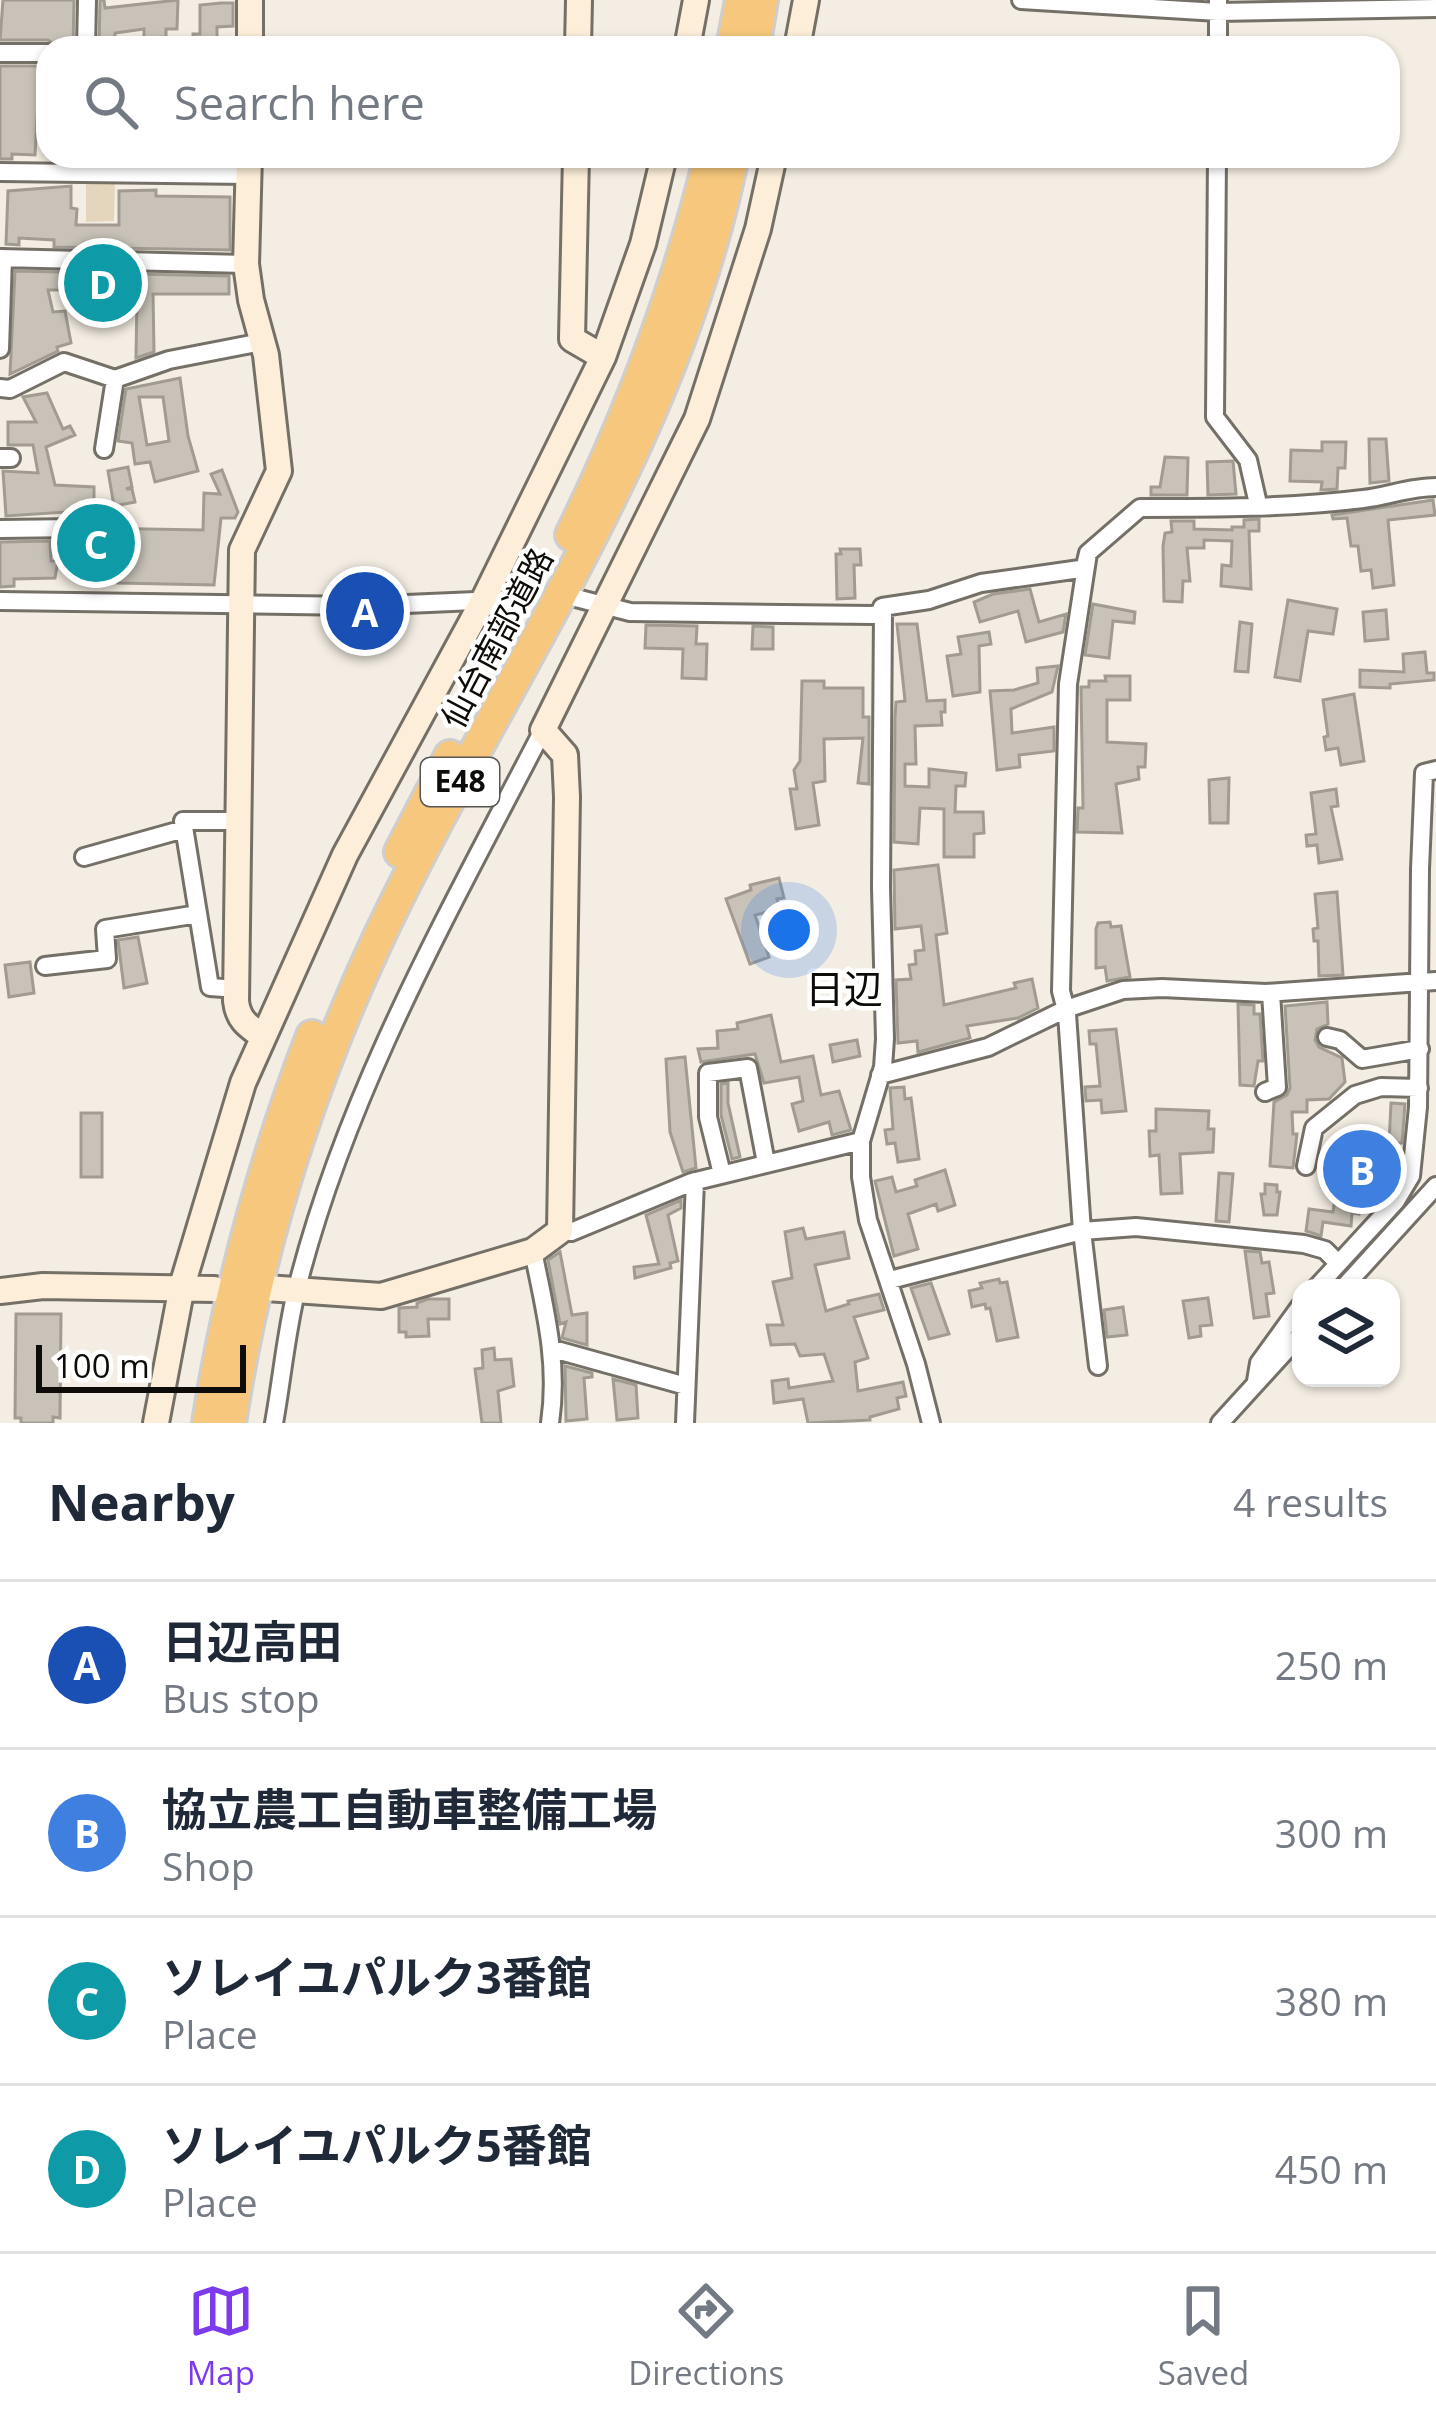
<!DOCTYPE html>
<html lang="en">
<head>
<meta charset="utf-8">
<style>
  :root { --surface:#fff; --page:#f2f2f3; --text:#1f2937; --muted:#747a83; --line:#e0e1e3; --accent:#7c3aed }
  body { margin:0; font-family:"Open Sans","Noto Sans JP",sans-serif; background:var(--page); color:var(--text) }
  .controls { position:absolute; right:36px; bottom:36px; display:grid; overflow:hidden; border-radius:24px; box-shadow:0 3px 9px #0004 }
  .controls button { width:108px; height:108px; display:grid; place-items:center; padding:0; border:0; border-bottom:3px solid var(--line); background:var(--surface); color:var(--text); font:60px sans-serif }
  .scale { position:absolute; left:36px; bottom:30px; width:210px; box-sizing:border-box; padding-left:12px; border:6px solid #0e0c08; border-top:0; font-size:33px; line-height:42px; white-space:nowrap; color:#0e0c08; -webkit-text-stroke:9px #fff; paint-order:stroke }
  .you { position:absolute; left:789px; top:930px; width:42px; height:42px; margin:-30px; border:9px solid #fff; border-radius:50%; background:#1a73e8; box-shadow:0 0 0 18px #1a73e833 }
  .badge { display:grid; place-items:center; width:78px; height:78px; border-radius:50%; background:var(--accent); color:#fff; font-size:39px; font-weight:700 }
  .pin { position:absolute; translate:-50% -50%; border:6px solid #fff; box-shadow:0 3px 12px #0006 }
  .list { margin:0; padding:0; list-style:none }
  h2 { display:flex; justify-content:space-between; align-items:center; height:156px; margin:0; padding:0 48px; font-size:51px }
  h2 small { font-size:39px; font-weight:400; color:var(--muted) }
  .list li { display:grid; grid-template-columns:78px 1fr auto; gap:36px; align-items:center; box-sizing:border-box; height:168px; padding:0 48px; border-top:3px solid var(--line) }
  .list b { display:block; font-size:45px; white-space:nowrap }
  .list p { margin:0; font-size:39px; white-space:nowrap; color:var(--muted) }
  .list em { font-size:39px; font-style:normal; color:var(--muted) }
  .icon { flex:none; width:66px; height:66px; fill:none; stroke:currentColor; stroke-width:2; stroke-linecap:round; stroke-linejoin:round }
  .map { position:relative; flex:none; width:1436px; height:1423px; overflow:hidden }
  .search { position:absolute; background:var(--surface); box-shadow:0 3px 9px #0004; left:36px; right:36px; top:36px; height:132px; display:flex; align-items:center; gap:30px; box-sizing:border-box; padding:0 42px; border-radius:36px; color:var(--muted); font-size:45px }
  .sheet { height:828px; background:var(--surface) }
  nav { display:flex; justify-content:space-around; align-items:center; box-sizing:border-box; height:168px; border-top:3px solid var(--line); background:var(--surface); font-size:33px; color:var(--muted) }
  nav a { display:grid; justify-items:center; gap:6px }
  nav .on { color:var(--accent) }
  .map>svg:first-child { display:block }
  .green { fill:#e4d5bd }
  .building { fill:#c8c2b8; stroke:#a19b92; stroke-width:3; fill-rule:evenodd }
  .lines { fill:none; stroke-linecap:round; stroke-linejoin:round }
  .street-casing { stroke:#757067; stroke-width:22 }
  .secondary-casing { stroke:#757067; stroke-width:30 }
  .highway-casing { stroke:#cfcece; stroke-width:36 }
  .street { stroke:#fff; stroke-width:16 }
  .secondary { stroke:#fceed8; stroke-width:24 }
  .highway { stroke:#f6c77c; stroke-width:30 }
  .labels { text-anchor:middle; stroke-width:9; stroke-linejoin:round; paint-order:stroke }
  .shield { fill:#fff; stroke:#565552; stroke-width:3 }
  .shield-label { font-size:30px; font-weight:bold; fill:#0e0c08 }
  .street-label { font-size:33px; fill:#0e0c08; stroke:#fff }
  .quarter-label { font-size:39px; fill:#0e0c08; stroke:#fff }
</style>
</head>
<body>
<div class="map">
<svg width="1436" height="1423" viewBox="0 0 1436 1423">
  <rect width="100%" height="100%" fill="#f4ede3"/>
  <!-- green -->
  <path class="green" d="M86,179H115L114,221L86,222Z"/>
  <!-- building -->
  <path class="building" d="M3,0H74L73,48H60L48,40H0Z
    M100,0H104L105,8L178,0L177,29H166V48H144V29L115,33V39L109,40L108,48H99Z
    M221,3H233V26L217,27V48H193V34H200V5Z
    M0,66H48V83L39,82L35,155L12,154V159H0Z
    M139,156H222V162L139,161Z
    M71,186V208L77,209L76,225H119V191L156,190V196L230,197V250L54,247V240L19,238V245L6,244L8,191Z
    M15,271L60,272L61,290H48L53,312L65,311L71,343L57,347L58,351L10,374Z
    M89,273L229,276V294H153L154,352L136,358L137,296L89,293Z
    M180,378L188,436L198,471L155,482L150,462L135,464L132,443L118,441L126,389ZM139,397H163L169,441L147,445Z
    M47,393L63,429L70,426L75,435L46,447L55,485L94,487V515L82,511L6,516L3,471L38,473L33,445H8V422H36L23,397Z
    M1369,439H1386L1389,481L1370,483Z
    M1322,442H1346L1345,468H1338L1337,489L1321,490L1322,482L1290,481L1291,450L1322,451Z
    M1165,457L1188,458L1187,495H1151V487H1160Z
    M1233,461L1236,494L1208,495L1207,462Z
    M128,467L132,487L126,489H132L135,502L114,506L108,471Z
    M222,470L238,512L235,518H221L214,585L118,583L119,564L84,563V538L90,528L203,530L204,493L220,494L211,474Z
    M1433,500L1435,515L1388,520L1394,585L1373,588L1371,570L1361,571L1358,546H1351L1347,518L1333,519L1332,515Z
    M1259,519V531H1249L1251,589L1221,586L1222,565L1231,566L1232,541L1204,540V548H1187L1190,581H1183L1182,602L1164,601L1163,546L1165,533L1172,532L1171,521H1194V529L1232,530V527H1244V520Z
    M50,541L51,561H58L55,578L14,579V586L0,587V542Z
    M840,549H860L861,565H854L855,598L837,599L836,554H841Z
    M1030,589L1039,622L1066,614L1063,632L1026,642L1018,611L980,622L974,602L993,594Z
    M1288,600L1337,609L1333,634L1308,631L1300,681L1275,677Z
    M1093,604L1135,612L1134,623L1113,621L1109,658L1085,655Z
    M1386,610L1388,639L1365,641L1363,612Z
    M1240,622L1252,624L1248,672L1235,671Z
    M897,624H917L927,701L945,700V712H941L942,725L915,726L916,764H905V786L929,787V769L966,773L965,786H956L955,812H983L984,833L974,834V857H944V809L920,808L918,844L894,842L895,717L896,702L905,701Z
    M646,625L697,626L696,644H707L706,679L682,678L683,649L645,648Z
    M753,626L773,627V649H752Z
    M989,632L991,644L979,646L980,692L953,696L947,656L961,654L958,637Z
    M1425,652L1427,673H1434V680L1390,684V688L1360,687V670L1404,672L1403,654Z
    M1058,666L1052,692L1011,709L1012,733L1054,727V751L1019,755L1020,767L997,770L990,691L1014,690L1038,683L1037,668Z
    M1105,676H1130V700H1107V742L1146,744L1145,767H1138L1139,779L1116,784L1122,833L1077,832L1078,808H1083L1081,687H1089V681H1106Z
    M802,681H824V688H863V717H869V784L858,783L863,738L824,739L825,781L813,783L819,825L796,829L790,789H797L794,770L800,761Z
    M1354,694L1364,761L1341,765L1338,748L1326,750L1324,737L1328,736L1323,700Z
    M1229,778L1228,823H1210L1209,780Z
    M1336,789L1338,806L1331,807L1342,859L1319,863L1317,845L1307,846L1306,835L1316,834L1311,793Z
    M938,865L947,933L936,935L944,1005L1016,988L1014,983L1032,979L1038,1008L1018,1018L967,1026L970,1038L918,1052L917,1041L898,1043L896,980L911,979L909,965L916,964L915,951L924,950L921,926L895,929L894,870Z
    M779,878L784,898L777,899L780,909L755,915L769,957L750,964L726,899L751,890L750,885Z
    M1337,892L1343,975L1319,976L1318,941H1314L1313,929L1318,928L1315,894Z
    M1110,922L1111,927L1121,926L1130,977L1107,981L1105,967L1096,968V929L1098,923Z
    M138,937L147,983L124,988L118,940Z
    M30,962L34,993L9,997L5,965Z
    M1327,1002L1328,1024L1317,1029L1315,1040L1319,1047L1342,1058L1345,1082L1329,1099L1307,1100V1112H1292L1293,1134H1297L1293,1168L1270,1166L1274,1102L1287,1095L1290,1088L1285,1006Z
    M1238,1004L1254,1005V1014H1260L1263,1061H1258L1254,1086L1240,1085Z
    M771,1015L781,1062L813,1056L821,1095L839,1091L851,1130L832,1135L829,1122L799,1131L792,1104L803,1101L799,1077L764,1083L755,1054L701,1062L698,1049L718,1048L717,1031L738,1029L737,1023Z
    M1116,1029L1126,1111L1102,1113L1101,1100L1086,1101L1085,1087L1100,1086L1096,1044H1090L1089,1031Z
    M857,1040L860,1056L833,1062L830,1045Z
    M685,1057L696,1168L683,1172L670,1132L666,1059Z
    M728,1083V1103L740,1157L732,1159L721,1115V1084Z
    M904,1087L905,1099L911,1098L919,1159L898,1162L895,1143L887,1144L885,1130L893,1129L890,1088Z
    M1391,1103L1405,1104L1402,1143H1389Z
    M1156,1109L1209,1111L1208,1129H1214L1213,1152L1180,1154L1182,1193L1161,1194L1159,1155L1150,1156L1149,1131H1156Z
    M81,1113H102V1177H81Z
    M1354,1144L1373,1146L1370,1180H1364L1359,1214L1352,1213L1351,1226L1323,1222L1321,1236L1306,1231L1309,1209L1333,1212L1338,1179L1351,1181Z
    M945,1170L955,1205L938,1211L936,1204L908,1214L918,1249L894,1256L875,1181L892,1177L896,1192L917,1186L915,1180Z
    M1219,1173L1233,1174L1229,1222L1216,1221Z
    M1265,1184L1277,1185V1192H1280L1277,1215H1264L1261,1194H1265Z
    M681,1200V1208L668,1215L678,1261L670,1263L671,1268L635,1278L634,1267L659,1264L646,1215Z
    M803,1228L806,1239L844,1232L849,1258L815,1265L826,1311L849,1304L848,1301L879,1294L884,1310L854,1317L868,1358L855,1362L858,1391L903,1382L906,1396L897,1398L899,1409L870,1417V1420L808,1423L803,1399L774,1403L772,1381L788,1379L789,1388L833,1381L824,1354L800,1356L795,1344L771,1345L767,1325H783L773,1282L792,1278L785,1232Z
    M1245,1251L1260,1252L1262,1263L1269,1262L1274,1293L1266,1294L1269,1316L1254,1318Z
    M560,1252L572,1315L587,1313V1345L562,1338L566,1322L560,1324L548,1260Z
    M999,1279L1000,1283L1007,1282L1018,1337L997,1341L990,1308L986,1309L985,1304L972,1307L969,1291L982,1288L980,1283Z
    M931,1283L949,1334L929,1339L911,1288Z
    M1208,1298L1212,1325L1200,1326L1201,1336L1189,1338L1183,1301Z
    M428,1299H449V1319H428L429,1336L406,1337V1332H399V1308L417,1307V1303Z
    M1123,1307L1127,1335L1107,1337L1104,1310Z
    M16,1314H61L60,1418L53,1417V1423H21V1418H15Z
    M494,1348L495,1360L511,1359L514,1386L498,1391L501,1423H482L475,1369L483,1368L482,1350Z
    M565,1366L592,1373V1377L584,1378L587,1419L566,1421Z
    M613,1379L636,1385L638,1418L617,1420Z"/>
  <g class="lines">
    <defs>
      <path id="street" d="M1021,0L1218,12L1436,8
        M86,48L87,0
        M1218,48V0
        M0,53H48
        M1217,156L1215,417L1248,460L1258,504
        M0,172L248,175
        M0,258L246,264
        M0,349L3,258
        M0,388L10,389L64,362L115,379L169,360L262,342
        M104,449L115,379
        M0,458H11
        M0,529L77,528
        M1088,553L1068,684L1061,991L1067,1014L1082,1231L1136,1227L1304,1244L1325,1250L1338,1263
        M576,598L630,612L873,615L883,612L882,607L929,600L981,583L1080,569L1085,566L1088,553L1140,508C1212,508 1292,508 1363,499C1388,496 1410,487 1436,487
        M0,601L360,606L524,599
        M883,612L881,888L885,1039L883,1067L861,1141V1177L868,1220L916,1364L931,1423
        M84,857L184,829
        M45,966L107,959L105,929L198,914
        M237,989L210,987L183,821H239
        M1327,1037L1340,1040L1362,1059L1420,1049
        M880,1075L988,1047L1066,1009L1123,990L1162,988L1266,993L1436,981
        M1265,1092L1277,1087L1271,993
        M1306,1166L1314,1128L1355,1095L1381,1087L1419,1088
        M722,1174L708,1117V1073L748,1068L766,1163
        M560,1231L571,1232L692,1182L861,1141
        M533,1251C545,1310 559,1363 550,1423
        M890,1280L1082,1231L1098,1366
        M1316,1288L1396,1201L1411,1176L1418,1107L1420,869L1424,773L1436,770
        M1343,1288L1436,1186
        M553,1349L686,1386
        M1256,1381L1259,1363L1301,1305
        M274,1423C282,1379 286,1332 297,1288C347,1090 450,910 543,730
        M685,1423L695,1181
        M1220,1423L1301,1334"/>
      <path id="secondary" d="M250,48V0
        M578,48L579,0
        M687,48L696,0
        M797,48L806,0
        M249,156L246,264L251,300L266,355L279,471L242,550L236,1001C238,1020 248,1026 262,1036
        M576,156L572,339L603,357
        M266,1288L381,1296L533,1251L560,1231L567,797L565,755L543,730L697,419L758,229L774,156
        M0,1291L43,1286L214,1289
        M156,1423L182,1286L243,1083L345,855L483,601L603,357L643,244L664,156"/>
      <path id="highway" d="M732,48L741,0
        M754,48L762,0
        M571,535C631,413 678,289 710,156
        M400,852L450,756
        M208,1423C229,1289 263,1163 312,1036
        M230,1423C256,1253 305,1095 378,939C503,675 673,449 733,156"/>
    </defs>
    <!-- street casing -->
    <use href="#street" class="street-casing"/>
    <!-- secondary casing -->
    <use href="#secondary" class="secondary-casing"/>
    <!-- highway casing -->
    <use href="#highway" class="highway-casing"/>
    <!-- street -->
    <use href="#street" class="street"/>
    <!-- secondary -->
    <use href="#secondary" class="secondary"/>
    <!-- highway -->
    <use href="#highway" class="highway"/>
  </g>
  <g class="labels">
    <!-- shield labels -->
    <rect class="shield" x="421" y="758" width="78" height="48" rx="9"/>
    <g class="shield-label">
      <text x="460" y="792">E48</text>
    </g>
    <!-- street labels -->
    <g class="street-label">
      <text transform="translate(497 638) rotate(-62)" y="12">仙台南部道路</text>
    </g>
    <!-- quarter labels -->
    <g class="quarter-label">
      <text x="844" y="1003">日辺</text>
    </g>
  </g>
</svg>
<div class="controls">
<button><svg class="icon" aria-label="layers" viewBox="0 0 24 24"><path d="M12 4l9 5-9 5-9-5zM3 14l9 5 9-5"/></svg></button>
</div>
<div class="scale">100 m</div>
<div class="you"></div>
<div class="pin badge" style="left:365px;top:611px;background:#1a4fb4">A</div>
<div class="pin badge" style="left:1362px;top:1169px;background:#3f7fe0">B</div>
<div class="pin badge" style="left:96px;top:543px;background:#0f9aa8">C</div>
<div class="pin badge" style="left:103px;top:283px;background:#0f9aa8">D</div>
<div class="search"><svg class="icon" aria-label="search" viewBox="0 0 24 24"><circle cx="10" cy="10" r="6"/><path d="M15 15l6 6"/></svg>Search here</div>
</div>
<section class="sheet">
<h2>Nearby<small>4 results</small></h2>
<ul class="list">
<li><span class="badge" style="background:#1a4fb4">A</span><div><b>日辺高田</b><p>Bus stop</p></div><em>250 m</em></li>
<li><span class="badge" style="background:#3f7fe0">B</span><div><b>協立農工自動車整備工場</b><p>Shop</p></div><em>300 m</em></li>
<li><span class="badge" style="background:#0f9aa8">C</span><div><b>ソレイユパルク3番館</b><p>Place</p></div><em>380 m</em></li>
<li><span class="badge" style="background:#0f9aa8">D</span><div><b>ソレイユパルク5番館</b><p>Place</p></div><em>450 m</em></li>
</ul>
</section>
<nav>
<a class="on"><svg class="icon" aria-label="map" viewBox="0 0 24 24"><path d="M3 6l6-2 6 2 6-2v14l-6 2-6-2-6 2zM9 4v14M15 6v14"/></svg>Map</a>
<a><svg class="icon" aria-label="directions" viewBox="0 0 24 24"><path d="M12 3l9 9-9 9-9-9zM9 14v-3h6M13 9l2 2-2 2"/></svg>Directions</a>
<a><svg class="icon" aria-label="saved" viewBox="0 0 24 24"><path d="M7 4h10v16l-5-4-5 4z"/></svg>Saved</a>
</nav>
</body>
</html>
